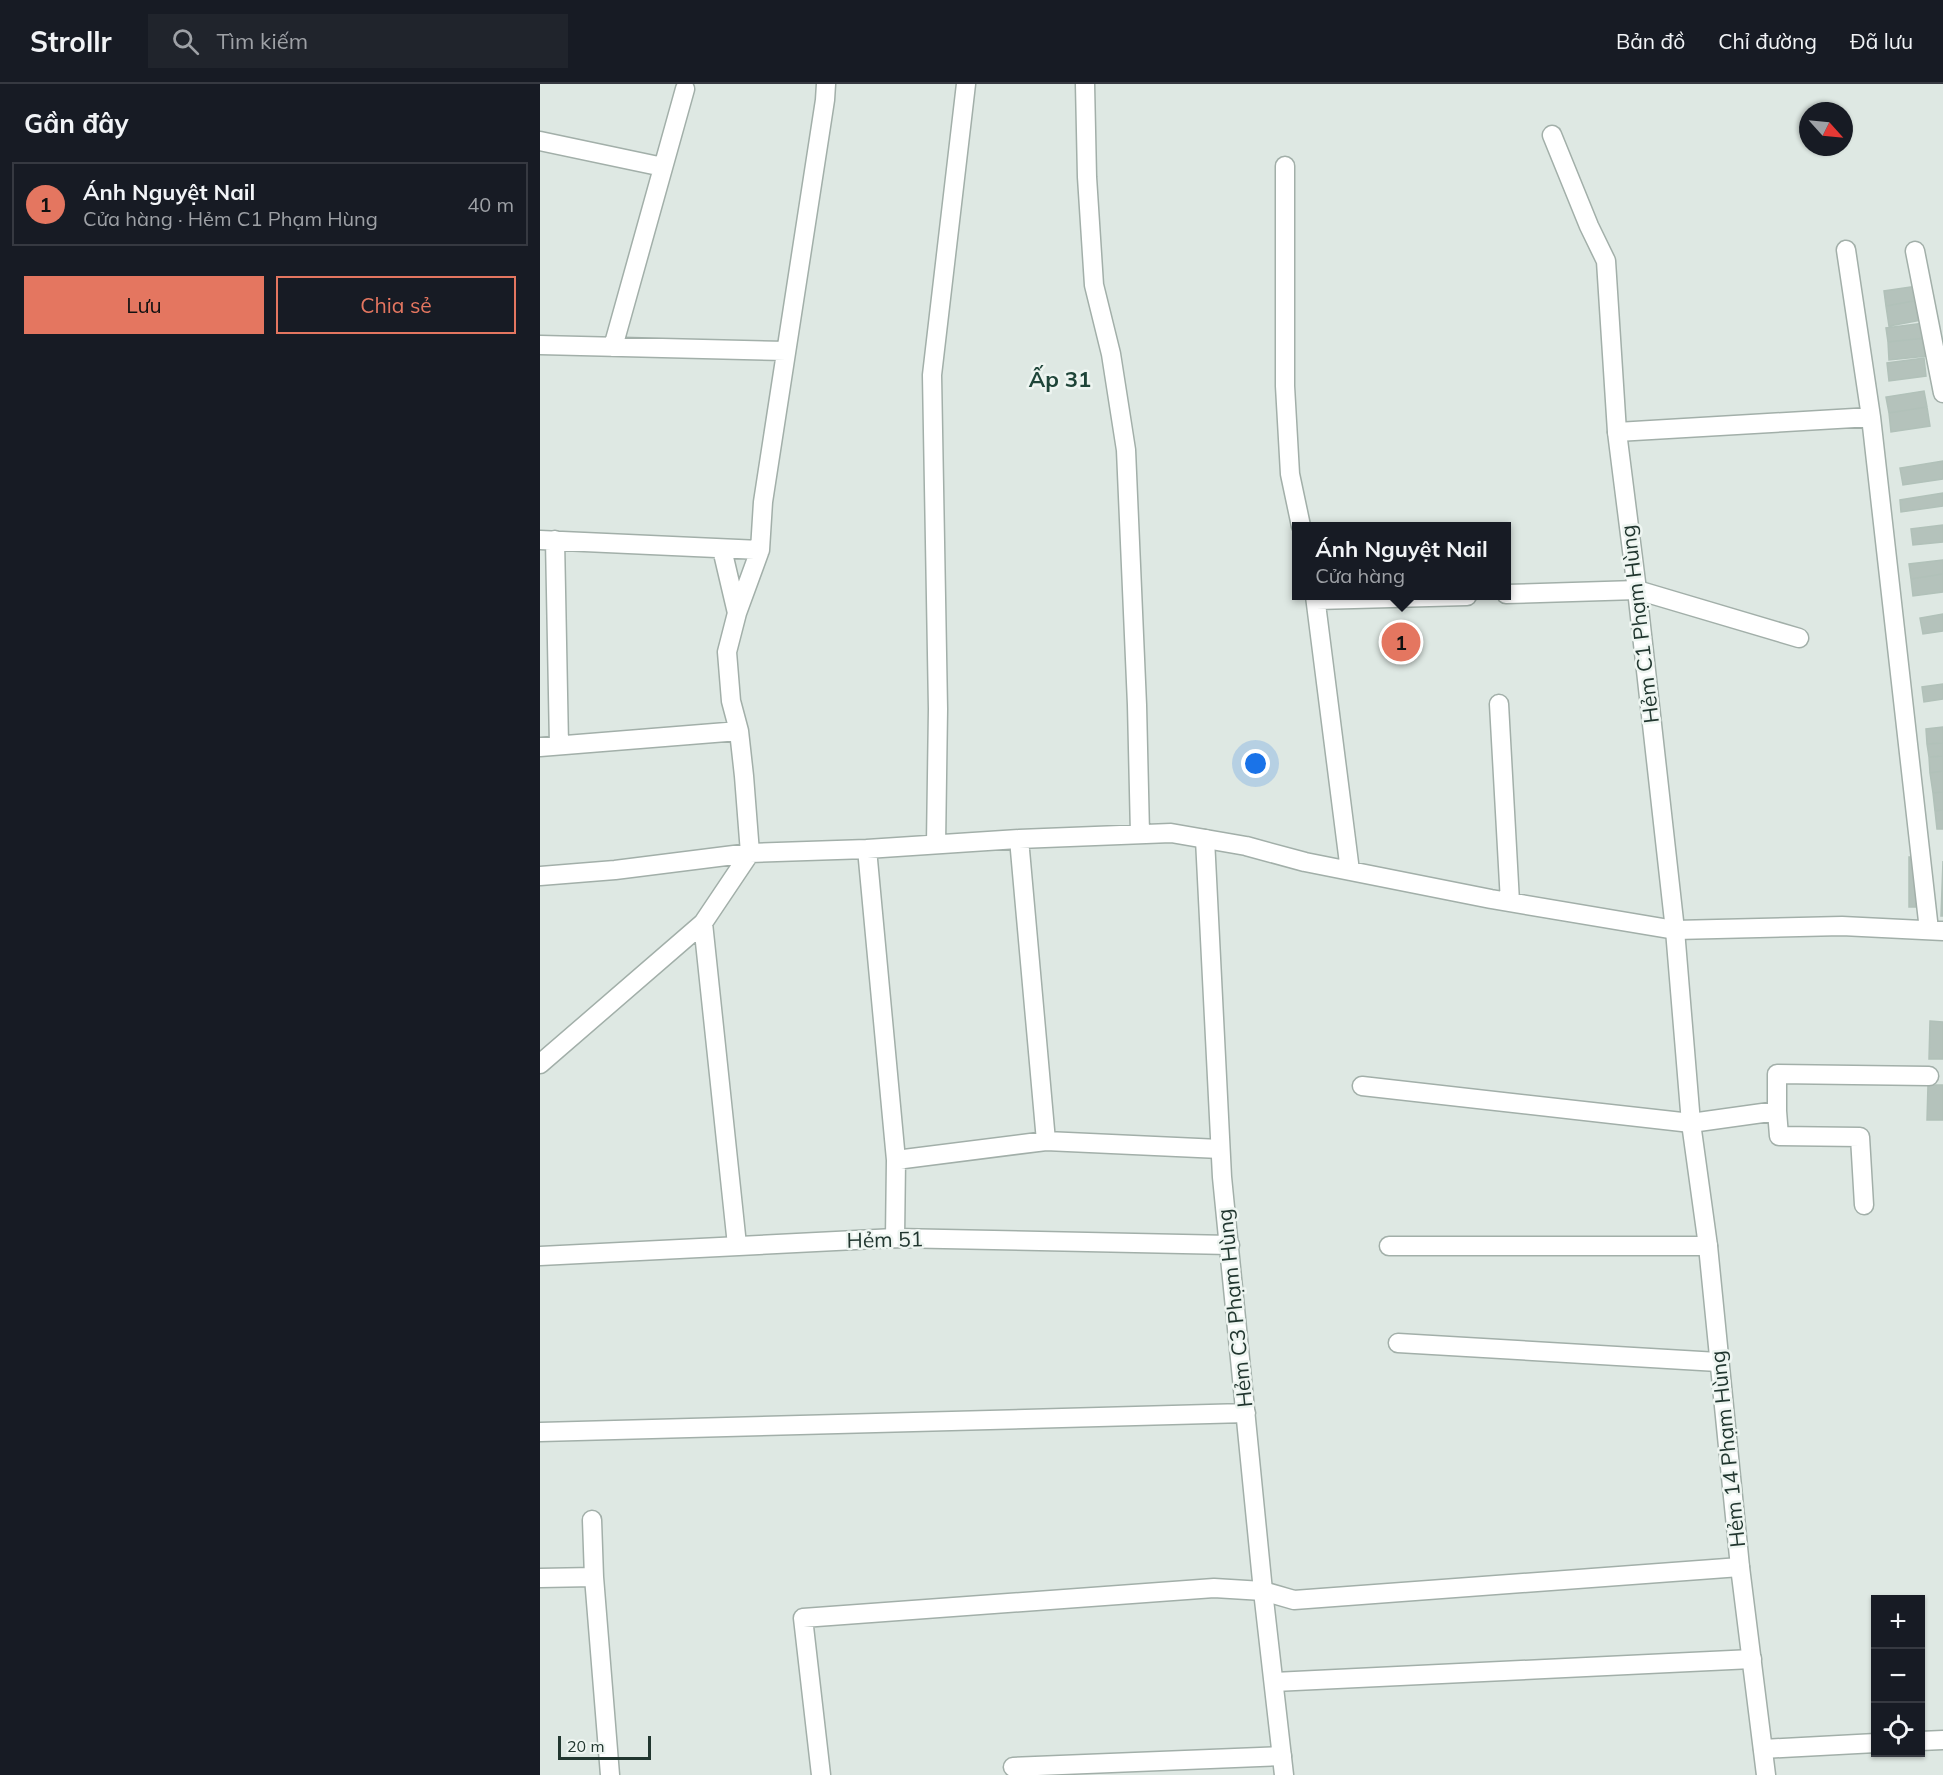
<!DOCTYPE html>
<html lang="vi">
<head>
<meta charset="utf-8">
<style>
  :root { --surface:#171b24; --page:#20242c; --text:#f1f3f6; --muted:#9ea1a6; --line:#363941; --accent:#e47660 }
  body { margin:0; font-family:Mulish,sans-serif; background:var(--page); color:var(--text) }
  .controls { position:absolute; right:18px; bottom:18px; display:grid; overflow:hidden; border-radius:0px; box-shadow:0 2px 4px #0004 }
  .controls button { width:54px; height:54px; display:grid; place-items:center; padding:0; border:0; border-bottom:2px solid var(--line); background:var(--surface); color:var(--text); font:30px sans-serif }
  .compass { position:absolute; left:1259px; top:18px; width:54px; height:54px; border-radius:50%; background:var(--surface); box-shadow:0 2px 4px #0004; rotate:117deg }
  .scale { position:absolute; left:18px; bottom:15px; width:93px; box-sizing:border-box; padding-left:6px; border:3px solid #21362f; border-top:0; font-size:16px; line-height:21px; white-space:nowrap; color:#21362f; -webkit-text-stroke:4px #eef5f1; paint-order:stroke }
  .you { position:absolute; left:716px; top:680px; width:21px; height:21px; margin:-15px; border:4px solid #fff; border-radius:50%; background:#1a73e8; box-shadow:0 0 0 9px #1a73e833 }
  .badge { display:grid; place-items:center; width:39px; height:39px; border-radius:50%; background:var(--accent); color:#111; font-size:20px; font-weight:700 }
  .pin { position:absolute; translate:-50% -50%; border:3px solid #fff; box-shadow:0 2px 6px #0006 }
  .popup { position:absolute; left:752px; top:438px; width:219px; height:78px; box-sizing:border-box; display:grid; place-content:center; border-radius:0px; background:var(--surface); filter:drop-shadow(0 2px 4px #0005); font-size:20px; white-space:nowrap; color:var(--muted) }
  .popup b { font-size:22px; color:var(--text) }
  .popup::after { content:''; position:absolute; left:50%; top:100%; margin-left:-12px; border:12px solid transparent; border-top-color:var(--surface) }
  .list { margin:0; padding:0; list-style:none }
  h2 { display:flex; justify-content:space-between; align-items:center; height:78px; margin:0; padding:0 24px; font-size:26px }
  h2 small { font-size:20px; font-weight:400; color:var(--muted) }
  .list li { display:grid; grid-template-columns:39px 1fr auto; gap:18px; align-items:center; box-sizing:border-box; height:84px; margin:0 12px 12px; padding:0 12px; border:2px solid var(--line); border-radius:0px }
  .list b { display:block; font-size:22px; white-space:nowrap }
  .list p { margin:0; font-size:20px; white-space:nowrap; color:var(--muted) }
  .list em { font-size:20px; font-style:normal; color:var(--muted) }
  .actions { display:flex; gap:12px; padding:18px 24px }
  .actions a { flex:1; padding:14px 0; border:2px solid var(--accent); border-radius:0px; text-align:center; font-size:21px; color:var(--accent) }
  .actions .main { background:var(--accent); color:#111 }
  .icon { flex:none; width:33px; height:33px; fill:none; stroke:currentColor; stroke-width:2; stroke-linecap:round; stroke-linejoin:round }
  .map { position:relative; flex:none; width:1403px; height:1691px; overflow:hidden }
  header { display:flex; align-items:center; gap:36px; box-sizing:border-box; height:84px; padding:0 30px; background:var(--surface); border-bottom:2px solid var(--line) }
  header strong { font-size:28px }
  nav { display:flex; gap:33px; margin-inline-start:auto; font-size:21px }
  .search { width:420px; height:54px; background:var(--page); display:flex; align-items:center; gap:15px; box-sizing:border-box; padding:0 21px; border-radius:0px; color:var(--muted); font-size:22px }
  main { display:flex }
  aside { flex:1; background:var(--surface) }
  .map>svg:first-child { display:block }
  .building { fill:#b4c2bb; stroke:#b1c1b9; stroke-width:1.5 }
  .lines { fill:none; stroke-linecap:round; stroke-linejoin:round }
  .lane-casing { stroke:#a2afa9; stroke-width:21 }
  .street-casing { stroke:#a2afa9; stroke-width:21 }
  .lane { stroke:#fff; stroke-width:18 }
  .street { stroke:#fff; stroke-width:18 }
  .labels { text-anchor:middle; stroke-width:5; stroke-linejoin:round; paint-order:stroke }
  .street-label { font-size:21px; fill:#21362f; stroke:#eef5f1 }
  .neighbourhood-label { font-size:22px; font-weight:bold; fill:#1f4539; stroke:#eef5f1 }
</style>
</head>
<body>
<header>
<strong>Strollr</strong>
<div class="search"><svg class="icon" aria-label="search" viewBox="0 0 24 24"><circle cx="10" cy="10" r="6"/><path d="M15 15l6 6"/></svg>Tìm kiếm</div>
<nav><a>Bản đồ</a><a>Chỉ đường</a><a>Đã lưu</a></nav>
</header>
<main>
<aside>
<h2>Gần đây<small></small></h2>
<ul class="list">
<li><span class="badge">1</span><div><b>Ánh Nguyệt Nail</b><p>Cửa hàng · Hẻm C1 Phạm Hùng</p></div><em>40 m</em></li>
</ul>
<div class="actions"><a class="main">Lưu</a><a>Chia sẻ</a></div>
</aside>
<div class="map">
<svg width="1403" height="1691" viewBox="0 0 1403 1691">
  <rect width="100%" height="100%" fill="#dee8e3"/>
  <!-- building -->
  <path class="building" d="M1377,202L1379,216L1346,222L1344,207Z
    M1379,216L1382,236L1349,242L1346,222Z
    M1384,239L1386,254L1348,258L1346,244Z
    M1386,254L1387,272L1349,276L1348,258Z
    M1384,274L1386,292L1349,297L1347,279Z
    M1384,307L1387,323L1349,329L1346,313Z
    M1387,323L1390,342L1351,348L1349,329Z
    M1403,377V395L1363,401L1360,384Z
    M1403,409V422L1361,428L1360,416Z
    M1403,441V458L1373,461L1371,445Z
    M1403,476V490L1371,495L1369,480Z
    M1403,490V508L1373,512L1371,495Z
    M1403,530V547L1383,550L1380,534Z
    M1403,600V615L1384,618L1382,603Z
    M1403,643V659L1387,660L1386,645Z
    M1403,659V672L1389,673L1387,660Z
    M1403,672V687L1390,689L1389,673Z
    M1403,687V708L1393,709L1390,689Z
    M1403,708V726L1395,727L1393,709Z
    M1403,726V745H1397L1395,727Z
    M1369,773H1383V823H1369Z
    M1403,777V832H1401Z
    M1390,937L1403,938V975H1389Z
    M1388,1001H1403V1036H1387Z"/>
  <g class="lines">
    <defs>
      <path id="lane" d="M545,0L547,93L554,201L571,270L586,366L597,621L600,750
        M0,57L123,83
        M745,82V302L750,390L761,442
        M1306,166L1331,333L1389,846
        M0,261L246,267
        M73,263L145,5
        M1077,348L1331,333
        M0,456L220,466
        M15,456L19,661
        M182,465L197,529
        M966,510L1097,506L1259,554
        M775,512L810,787
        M776,516L927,512
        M959,620L970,818
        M0,663L199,647
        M479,755L506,1057
        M396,760L398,625L392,291L426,0
        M327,765L356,1076L355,1154
        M0,792L75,786L210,769L327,765L479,755L631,749L706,762L765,778L951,815L1135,846L1302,842L1403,847
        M163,839L197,1161
        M0,980L163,839L210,769L204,692L199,647L191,617L187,568L197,529L220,466L223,418L285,16L286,0
        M822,1002L1151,1039L1237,1027V990L1389,992
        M1237,1027L1239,1052L1320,1053L1324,1121
        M356,1076L506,1057L680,1065
        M849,1162H1168
        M858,1259L1178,1278
        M52,1436L54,1493L70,1691
        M0,1494L54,1493
        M734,1598L1212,1575
        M1380,1657L1403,1656
        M1223,1665L1336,1659
        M473,1683L742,1672
        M281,1691L263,1534L674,1504L723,1507L754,1516L1200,1483"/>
      <path id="street" d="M1012,51L1049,142L1066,177L1077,348L1097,506L1135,846L1151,1039L1168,1162L1200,1483L1226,1691
        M1375,167L1403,309
        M665,755L682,1093L723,1507L744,1691
        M0,1172L355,1154L690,1161
        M0,1348L706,1329"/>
    </defs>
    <!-- lane casing -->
    <use href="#lane" class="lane-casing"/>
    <!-- street casing -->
    <use href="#street" class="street-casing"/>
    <!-- lane -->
    <use href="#lane" class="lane"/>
    <!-- street -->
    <use href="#street" class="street"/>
  </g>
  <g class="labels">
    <!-- street labels -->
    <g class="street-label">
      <text transform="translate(1100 540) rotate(-97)" y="7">Hẻm C1 Phạm Hùng</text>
      <text transform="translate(345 1156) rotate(-1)" y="7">Hẻm 51</text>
      <text transform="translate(695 1224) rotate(-96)" y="7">Hẻm C3 Phạm Hùng</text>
      <text transform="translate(1188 1365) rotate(-96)" y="7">Hẻm 14 Phạm Hùng</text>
    </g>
    <!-- neighbourhood labels -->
    <g class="neighbourhood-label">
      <text x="520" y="303">Ấp 31</text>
    </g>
  </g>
</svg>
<div class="controls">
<button>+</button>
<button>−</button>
<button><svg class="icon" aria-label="locate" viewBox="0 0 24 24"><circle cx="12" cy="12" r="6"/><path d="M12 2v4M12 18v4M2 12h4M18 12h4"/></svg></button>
</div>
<svg class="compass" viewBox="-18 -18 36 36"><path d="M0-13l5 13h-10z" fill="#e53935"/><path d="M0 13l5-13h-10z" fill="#9ea1a6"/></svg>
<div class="scale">20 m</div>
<div class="you"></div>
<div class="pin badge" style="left:861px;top:558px">1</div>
<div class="popup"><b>Ánh Nguyệt Nail</b>Cửa hàng</div>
</div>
</main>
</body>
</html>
